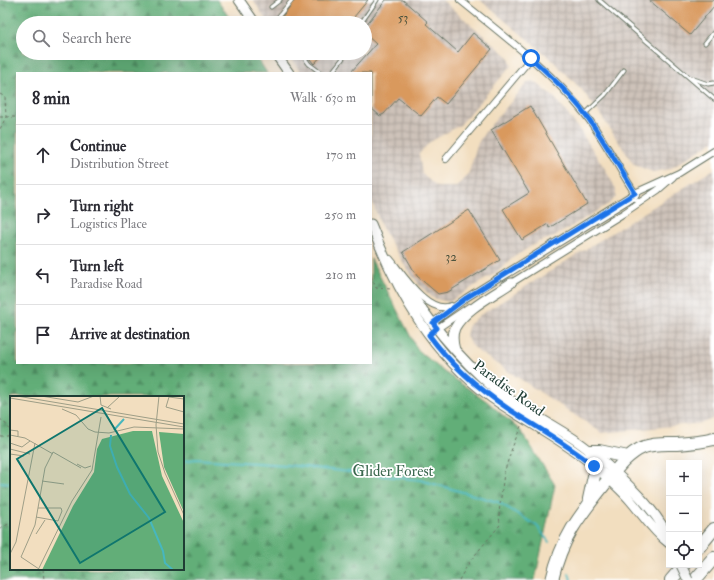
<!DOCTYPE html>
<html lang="en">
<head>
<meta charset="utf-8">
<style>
  :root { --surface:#fff; --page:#f7f7f7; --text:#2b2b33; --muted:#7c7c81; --line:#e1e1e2 }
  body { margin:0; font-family:"IM FELL Double Pica",serif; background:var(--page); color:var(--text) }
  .controls { position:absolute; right:12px; bottom:12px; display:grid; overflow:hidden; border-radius:0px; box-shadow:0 4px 16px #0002 }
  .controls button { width:36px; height:36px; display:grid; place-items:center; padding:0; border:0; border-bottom:1px solid var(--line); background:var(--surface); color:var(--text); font:20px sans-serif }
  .stop { position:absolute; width:12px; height:12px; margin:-9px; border:3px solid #1a73e8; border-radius:50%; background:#fff }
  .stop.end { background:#1a73e8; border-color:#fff; box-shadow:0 1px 4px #0008 }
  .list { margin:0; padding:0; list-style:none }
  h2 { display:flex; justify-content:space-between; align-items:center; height:52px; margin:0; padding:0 16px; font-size:17px }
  h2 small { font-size:13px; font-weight:400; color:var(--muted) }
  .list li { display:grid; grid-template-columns:26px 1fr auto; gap:12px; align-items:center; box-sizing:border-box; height:60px; padding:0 16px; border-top:1px solid var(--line) }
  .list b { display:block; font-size:15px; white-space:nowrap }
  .list p { margin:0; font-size:13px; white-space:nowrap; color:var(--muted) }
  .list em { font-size:13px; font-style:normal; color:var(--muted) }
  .icon { flex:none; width:22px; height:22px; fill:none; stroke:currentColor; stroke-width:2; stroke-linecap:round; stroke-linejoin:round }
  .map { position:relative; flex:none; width:714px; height:580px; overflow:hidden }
  .search { position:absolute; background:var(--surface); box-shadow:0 4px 16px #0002; left:16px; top:16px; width:356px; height:44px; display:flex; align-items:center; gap:10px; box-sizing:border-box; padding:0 14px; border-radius:22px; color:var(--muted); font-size:15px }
  .panel { position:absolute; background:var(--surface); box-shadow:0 4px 16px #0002; left:16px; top:72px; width:356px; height:292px; border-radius:0px }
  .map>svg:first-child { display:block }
  .industrial { fill:url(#industrial-grid) }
  .forest { fill:url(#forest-firs); stroke:#407656; fill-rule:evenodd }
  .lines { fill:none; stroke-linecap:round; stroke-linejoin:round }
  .stream { stroke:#47b7be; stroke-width:2 }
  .building { fill:#d9995d }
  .lane-casing { stroke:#697565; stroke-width:5 }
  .street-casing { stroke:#697565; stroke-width:8 }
  .secondary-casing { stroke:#697565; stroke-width:11 }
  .highway-casing { stroke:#697565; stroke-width:14 }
  .path { stroke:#697565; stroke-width:1; stroke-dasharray:3 3; stroke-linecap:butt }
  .lane { stroke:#fff; stroke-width:3 }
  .street { stroke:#fff; stroke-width:6 }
  .secondary { stroke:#fff; stroke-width:9 }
  .highway { stroke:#fff; stroke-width:12 }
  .secondary-bridge-casing { stroke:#697565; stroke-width:11; stroke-linecap:butt }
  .secondary-bridge { stroke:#fff; stroke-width:9 }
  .route { stroke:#1a73e8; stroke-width:5 }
  .labels { text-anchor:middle; stroke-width:3.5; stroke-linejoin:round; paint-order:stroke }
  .number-label { font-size:13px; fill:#4e543e }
  .street-label { font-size:15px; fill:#1f3d34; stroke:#fff }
  .park-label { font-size:15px; fill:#3a674e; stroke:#fff }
  .inset-river { fill:none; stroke:#47b7be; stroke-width:2 }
  .inset-road { fill:none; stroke:#9e9e87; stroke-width:1 }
  .view { fill:#0f766e; fill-opacity:0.15; stroke:#0f766e; stroke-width:2 }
  .inset-edge { fill:none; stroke:#1f3d34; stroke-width:2 }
</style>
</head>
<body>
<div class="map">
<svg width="714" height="580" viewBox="0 0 714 580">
  <defs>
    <pattern id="industrial-grid" width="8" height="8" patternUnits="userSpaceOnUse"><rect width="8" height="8" fill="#cec2b9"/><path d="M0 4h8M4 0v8" fill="none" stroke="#a79f97"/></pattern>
    <pattern id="forest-firs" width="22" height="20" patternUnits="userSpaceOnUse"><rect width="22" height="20" fill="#62ae78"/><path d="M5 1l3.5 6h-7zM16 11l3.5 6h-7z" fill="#508f63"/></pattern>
  </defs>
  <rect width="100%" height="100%" fill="#fff"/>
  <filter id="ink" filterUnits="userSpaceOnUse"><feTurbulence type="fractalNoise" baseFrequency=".025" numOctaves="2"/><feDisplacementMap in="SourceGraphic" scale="8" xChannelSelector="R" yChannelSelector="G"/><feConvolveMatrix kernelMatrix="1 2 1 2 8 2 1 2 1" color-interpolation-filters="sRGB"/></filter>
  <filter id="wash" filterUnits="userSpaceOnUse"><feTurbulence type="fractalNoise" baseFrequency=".012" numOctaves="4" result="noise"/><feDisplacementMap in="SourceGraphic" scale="16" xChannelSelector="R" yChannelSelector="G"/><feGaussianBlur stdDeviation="0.9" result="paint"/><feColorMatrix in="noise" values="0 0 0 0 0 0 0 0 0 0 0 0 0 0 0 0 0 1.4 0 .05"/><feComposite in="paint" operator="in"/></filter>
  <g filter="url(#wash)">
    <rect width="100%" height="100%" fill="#f2debf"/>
    <!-- industrial -->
    <path class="industrial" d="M253,0H442L509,57L511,66L460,125L430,142L419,154L422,174L437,187H456L468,175L478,143L485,132L528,82L534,81L554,97L577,126L605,169L616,189V197L610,203L554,237L538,242L514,257L497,272L449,302L433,298L420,286L405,266L381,226L371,198V73H301L288,53H365V23H268Z
      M480,0H714V141L670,169L653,172L634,165L602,117L582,90L550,58Z
      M714,169V418L703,423L602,433L479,352L470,344L466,335L469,325L480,315Z"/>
    <!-- forest -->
    <path class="forest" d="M0,0H217L233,23H23V53H254L267,73H17V363H371V259L417,349L444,372L488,402L522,432L555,485L535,580H0ZM11,397H183V569H11Z"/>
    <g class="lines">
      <!-- stream -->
      <path class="stream" d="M183,461L196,459L287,465L420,480L498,502L537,526L549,542
        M0,482L11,483
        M569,573L571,580"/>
    </g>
    <g id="blocks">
      <!-- building -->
      <path class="building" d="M295,0H368L349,23H281V18Z
        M386,0H403L428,22L426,24L458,52L473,33L492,49L446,104L437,97L421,116L398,98L384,114L380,116L371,108V73H350L376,44L365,34V26Z
        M649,0H714V6L690,35Z
        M305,53H324L314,64Z
        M530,106L587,204L549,228L548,224L522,240L503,209L529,193L491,130Z
        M469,210L500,260L448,292L438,294L417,276L403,252Z"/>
    </g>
  </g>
  <g filter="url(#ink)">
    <use href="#blocks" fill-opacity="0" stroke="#697565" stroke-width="1"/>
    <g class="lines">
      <defs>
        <path id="lane" d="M599,0L714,99
          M271,7L280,0
          M278,23V17L292,0
          M361,23L377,0
          M705,43L714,32
          M301,53L309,64L321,73
          M331,73L333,71L347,53
          M691,78L708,84L714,83
          M585,114L605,95L624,70
          M502,279L628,202L634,199L640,201"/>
        <path id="street" d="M460,0C504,36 549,69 584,113C604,138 618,168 636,195
          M446,159L531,58
          M390,259C403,275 428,315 451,306
          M508,285L624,213L658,190L673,177
          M431,324L466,298L635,193L679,173L714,151
          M435,330L469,307"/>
        <path id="secondary" d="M239,0L255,23
          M275,53L289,73
          M371,224C397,292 432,354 492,398C525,421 562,439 593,465C606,476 620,488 631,501C643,515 653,531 669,543
          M396,270C423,314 456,356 495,389C520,408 548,422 574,439C599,456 620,476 640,497C651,509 664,524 669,540
          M455,350C453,343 452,335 455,328C465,309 494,295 511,283"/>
        <path id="highway" d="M591,451H599L628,457
          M589,499L594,476V466
          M699,547L714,529
          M552,580C562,536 581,514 608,480C618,467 629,453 644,447C655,443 666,444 677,444C690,443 702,442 714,439
          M671,580L684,565
          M695,580L714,558"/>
      </defs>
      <!-- lane casing -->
      <use href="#lane" class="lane-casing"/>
      <!-- street casing -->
      <use href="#street" class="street-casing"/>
      <!-- secondary casing -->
      <use href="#secondary" class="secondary-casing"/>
      <!-- highway casing -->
      <use href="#highway" class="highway-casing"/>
      <!-- path -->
      <path class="path" d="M0,94L5,97L6,117L0,129
        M0,117H17
        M371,276L376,288L391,289
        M0,419L4,422L11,431
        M0,436H7L11,434
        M0,528L11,523
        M43,569L44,580
        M459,580L470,561L500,525L499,513L504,473L512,448L521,426"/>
      <!-- lane -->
      <use href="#lane" class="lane"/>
      <!-- street -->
      <use href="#street" class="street"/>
      <!-- secondary -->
      <use href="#secondary" class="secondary"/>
      <!-- highway -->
      <use href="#highway" class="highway"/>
      <defs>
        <path id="secondary-bridge" d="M681,565L688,580"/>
      </defs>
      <!-- secondary-bridge casing -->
      <use href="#secondary-bridge" class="secondary-bridge-casing"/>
      <!-- secondary-bridge -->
      <use href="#secondary-bridge" class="secondary-bridge"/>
    </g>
  </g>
  <g class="lines" filter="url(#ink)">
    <!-- route -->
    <path class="route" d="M531,58C550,75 570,94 586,115C604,140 619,167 635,193L466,298L433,323L437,328L429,335C451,365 479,389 510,410C538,428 567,444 594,466"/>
  </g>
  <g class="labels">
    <!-- number labels -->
    <g class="number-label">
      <text x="403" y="22">53</text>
      <text x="451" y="261">32</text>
    </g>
    <!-- street labels -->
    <g class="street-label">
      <text transform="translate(509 388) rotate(36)" y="5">Paradise Road</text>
    </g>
    <!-- park labels -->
    <g class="park-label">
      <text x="393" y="476">Glider Forest</text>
    </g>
  </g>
  <!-- overview -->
  <g transform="translate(10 396)">
    <rect width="174" height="174" fill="#f2debf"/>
    <path d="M123,35H142L152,80L174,127V174H32L63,110L84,76L87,53L92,43ZM149,36L174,38V116L154,71Z" fill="#62ae78"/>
    <path class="inset-river" d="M104,34L114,23M101,39L100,50L107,71L120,98L139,122L153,155L155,167L163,174"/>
    <path class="inset-road" d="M7,0L174,28M31,0L68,6L84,0M90,0L91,9L101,13M149,0L146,29L148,56L155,77L174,119M0,2L174,31M174,3L159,1L156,11L174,16M97,12L110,0M52,13L66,19L78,33L85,36L99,37L124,31L174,33M0,34L8,35V40M0,39L15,42L43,58M0,47L12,51L20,45M0,53L20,58M0,58L14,60M67,68L75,72L81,70M32,85L54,88M26,121L48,125L52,115L51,112H28M26,138L35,124M0,158L6,146L25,47M29,173L11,161L25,129L35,72L43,56L71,72M28,174L62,105L82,74L91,21"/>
    <path class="view" d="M92,12L155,116L70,167L7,63Z"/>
    <rect width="174" height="174" class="inset-edge"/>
  </g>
</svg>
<div class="controls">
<button>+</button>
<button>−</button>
<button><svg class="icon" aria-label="locate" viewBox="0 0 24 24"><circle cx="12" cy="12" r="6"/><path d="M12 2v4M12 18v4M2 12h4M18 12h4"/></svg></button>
</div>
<div class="stop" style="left:531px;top:58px"></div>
<div class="stop end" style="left:594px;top:466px"></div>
<div class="search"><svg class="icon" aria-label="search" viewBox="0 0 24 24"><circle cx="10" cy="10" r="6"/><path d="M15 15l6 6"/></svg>Search here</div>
<section class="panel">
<h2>8 min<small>Walk · 630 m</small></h2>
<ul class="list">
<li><svg class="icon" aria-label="ahead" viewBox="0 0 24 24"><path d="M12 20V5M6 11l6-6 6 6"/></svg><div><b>Continue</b><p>Distribution Street</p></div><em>170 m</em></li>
<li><svg class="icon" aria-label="right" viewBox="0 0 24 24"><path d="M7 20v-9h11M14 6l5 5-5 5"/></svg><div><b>Turn right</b><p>Logistics Place</p></div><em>250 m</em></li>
<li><svg class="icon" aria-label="left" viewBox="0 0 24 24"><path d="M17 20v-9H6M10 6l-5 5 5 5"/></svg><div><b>Turn left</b><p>Paradise Road</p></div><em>210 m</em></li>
<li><svg class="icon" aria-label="arrive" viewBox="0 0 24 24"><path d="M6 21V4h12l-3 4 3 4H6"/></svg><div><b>Arrive at destination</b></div></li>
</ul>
</section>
</div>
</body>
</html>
